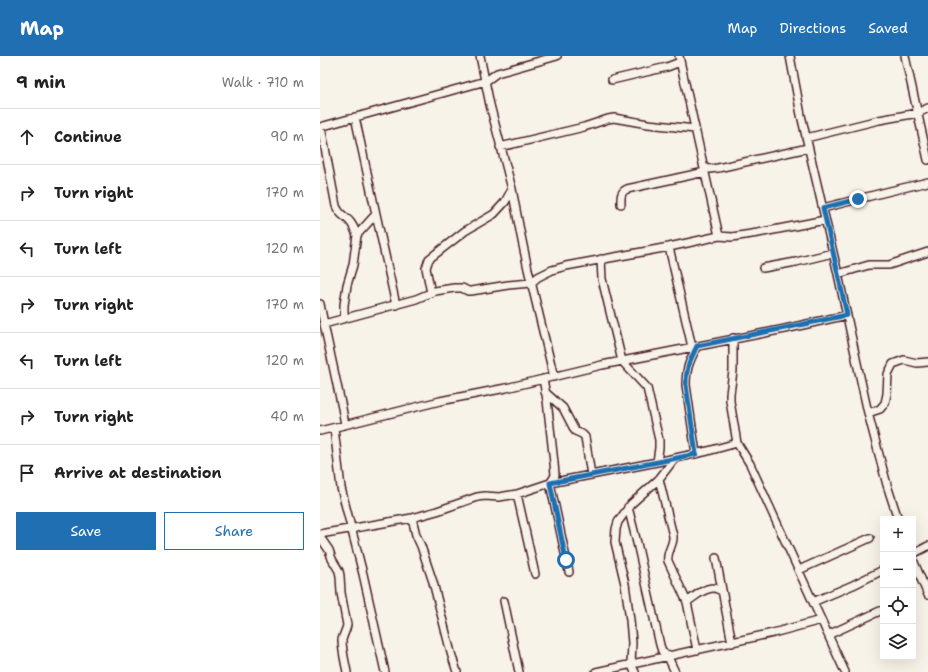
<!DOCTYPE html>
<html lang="en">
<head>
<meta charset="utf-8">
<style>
  :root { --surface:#fff; --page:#f2f2f2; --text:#222; --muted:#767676; --line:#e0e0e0; --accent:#1f6fb2 }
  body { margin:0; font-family:"Shantell Sans",sans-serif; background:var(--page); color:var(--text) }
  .controls { position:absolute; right:12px; bottom:12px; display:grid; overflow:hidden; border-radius:0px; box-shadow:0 4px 16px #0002 }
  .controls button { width:36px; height:36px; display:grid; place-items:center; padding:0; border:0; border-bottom:1px solid var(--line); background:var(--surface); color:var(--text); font:20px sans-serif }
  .stop { position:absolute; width:12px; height:12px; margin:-9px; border:3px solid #1f6fb2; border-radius:50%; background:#fff }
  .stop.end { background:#1f6fb2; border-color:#fff; box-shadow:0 1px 4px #0008 }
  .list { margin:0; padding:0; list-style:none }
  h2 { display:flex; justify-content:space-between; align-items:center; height:52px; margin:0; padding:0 16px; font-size:17px }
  h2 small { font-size:13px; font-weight:400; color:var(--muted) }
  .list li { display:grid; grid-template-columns:26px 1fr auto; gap:12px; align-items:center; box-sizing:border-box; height:56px; padding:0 16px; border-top:1px solid var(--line) }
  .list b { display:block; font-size:15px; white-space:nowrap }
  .list em { font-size:13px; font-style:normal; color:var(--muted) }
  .actions { display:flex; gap:8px; padding:12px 16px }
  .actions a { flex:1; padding:9px 0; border:1px solid var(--accent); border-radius:0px; text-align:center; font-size:14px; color:var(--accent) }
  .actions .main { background:var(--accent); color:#fff }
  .icon { flex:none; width:22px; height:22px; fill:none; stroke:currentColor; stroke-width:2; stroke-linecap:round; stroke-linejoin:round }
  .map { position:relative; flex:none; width:608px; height:616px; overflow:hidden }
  header { display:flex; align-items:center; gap:24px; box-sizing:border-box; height:56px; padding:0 20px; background:var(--accent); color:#fff }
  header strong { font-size:19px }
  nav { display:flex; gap:22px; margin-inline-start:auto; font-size:14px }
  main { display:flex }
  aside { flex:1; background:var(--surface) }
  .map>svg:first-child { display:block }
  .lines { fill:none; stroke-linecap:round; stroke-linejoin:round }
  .minor-casing { stroke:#4a1f2b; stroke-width:10 }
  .minor { stroke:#f7f3e8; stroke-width:7 }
  .route { stroke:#1f6fb2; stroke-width:5 }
</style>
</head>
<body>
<header>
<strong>Map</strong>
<nav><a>Map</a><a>Directions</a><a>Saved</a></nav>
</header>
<main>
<aside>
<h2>9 min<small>Walk · 710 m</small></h2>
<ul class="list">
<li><svg class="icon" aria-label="ahead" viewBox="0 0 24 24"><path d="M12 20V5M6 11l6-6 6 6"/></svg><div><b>Continue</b></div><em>90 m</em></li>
<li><svg class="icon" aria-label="right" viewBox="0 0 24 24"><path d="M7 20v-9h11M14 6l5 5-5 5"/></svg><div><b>Turn right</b></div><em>170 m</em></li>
<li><svg class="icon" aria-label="left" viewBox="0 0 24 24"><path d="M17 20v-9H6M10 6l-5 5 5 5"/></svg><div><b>Turn left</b></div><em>120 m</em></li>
<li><svg class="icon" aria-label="right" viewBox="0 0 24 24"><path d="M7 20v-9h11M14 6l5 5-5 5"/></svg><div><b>Turn right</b></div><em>170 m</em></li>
<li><svg class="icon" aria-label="left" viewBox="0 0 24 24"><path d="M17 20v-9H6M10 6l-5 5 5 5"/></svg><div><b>Turn left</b></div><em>120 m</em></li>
<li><svg class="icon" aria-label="right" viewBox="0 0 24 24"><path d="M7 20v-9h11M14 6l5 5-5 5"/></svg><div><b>Turn right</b></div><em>40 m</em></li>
<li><svg class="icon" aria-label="arrive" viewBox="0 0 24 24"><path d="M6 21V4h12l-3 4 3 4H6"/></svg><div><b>Arrive at destination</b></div></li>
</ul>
<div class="actions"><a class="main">Save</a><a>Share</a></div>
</aside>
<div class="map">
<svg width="608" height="616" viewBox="0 0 608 616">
  <rect width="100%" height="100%" fill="#f7f3e8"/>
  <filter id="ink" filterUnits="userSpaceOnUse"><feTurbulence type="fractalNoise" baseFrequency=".025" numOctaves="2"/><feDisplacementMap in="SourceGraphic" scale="8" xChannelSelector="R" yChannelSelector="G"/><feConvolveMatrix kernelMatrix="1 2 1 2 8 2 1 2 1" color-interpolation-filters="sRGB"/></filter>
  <g filter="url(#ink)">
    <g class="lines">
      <defs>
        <path id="minor" d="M160,0L170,49L192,133L201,180L208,213L234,321
          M470,0L481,59L518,218L537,307L548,357L567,429L578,463
          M585,0L608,104
          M292,24L347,11L360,6
          M0,71L166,25L177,17L237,0
          M1,71L16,150C20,160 26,160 31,167C34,171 35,175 37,179
          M486,82L559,64L598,57L608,52
          M180,91L264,71L288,63L294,62L328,68L375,73
          M384,112L389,113L398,112L488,92
          M301,148C301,142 300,136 307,133L385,116
          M503,152L570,135L608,126
          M56,158L76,249
          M399,180L412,181L438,177L505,164
          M349,191L372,291
          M281,203L282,223L302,305L327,332L339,384V392L337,406
          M443,212L476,206L513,197
          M518,218L549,209H569L608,196
          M111,237L106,212L109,203L145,175L174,158L185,146L192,133
          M0,248L4,268
          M24,262V249L27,229L33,209L37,179L56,158L35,61
          M413,282V315L410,338V345L417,387L430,408L525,616
          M223,323L227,344L234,407L235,419L233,423L230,427L249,516
          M225,336L243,352L255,375L262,378L265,381L271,419
          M548,357L560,353L565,347L567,338L568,318L573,308L584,304L597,307L608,306
          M25,369L22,352L4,268L96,243L115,235L134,232H142L148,235H151L188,229L211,227L218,221L232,214L246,210L349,191L399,180L359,0
          M14,372L21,432L43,518L65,616
          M0,375L120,345L186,332L282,309L465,273L527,259
          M376,398L366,329C366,311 370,305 377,290
          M339,423L353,480C354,489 346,496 348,505L367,546L377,594
          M197,438L215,518
          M308,451L317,487L340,589L342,595L348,601L355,616
          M0,478L92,462
          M0,481L9,494L12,503L19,515L20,520L21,537L27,569C26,575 23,579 22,584C22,594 25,606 27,616
          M593,498L608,490
          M396,502L412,587
          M593,504L608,539
          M479,514L550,482
          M184,545L199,616
          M367,546C374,541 384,532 393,532C396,532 399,534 402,535
          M493,546L533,529L563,514
          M508,579L560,555
          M137,616L131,597L113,526L101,490L96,479L92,462L117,455L157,441L165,440L179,441L197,438L230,427L337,406L388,395L417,387
          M276,616L453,577L501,564
          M315,616L311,608L312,587L310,564L305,528L295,486L296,473L298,466L311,448L339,423L355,402"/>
      </defs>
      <!-- minor casing -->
      <use href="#minor" class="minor-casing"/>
      <!-- minor -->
      <use href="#minor" class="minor"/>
    </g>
  </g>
  <g class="lines" filter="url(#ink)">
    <!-- route -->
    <path class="route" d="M246,504L230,427L338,406L376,398L366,329C366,311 370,305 377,290L465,272L527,259L518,218L503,152L538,143"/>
  </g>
</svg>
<div class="controls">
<button>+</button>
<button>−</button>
<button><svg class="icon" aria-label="locate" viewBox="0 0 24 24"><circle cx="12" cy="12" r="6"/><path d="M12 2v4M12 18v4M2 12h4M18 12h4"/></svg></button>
<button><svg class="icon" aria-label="layers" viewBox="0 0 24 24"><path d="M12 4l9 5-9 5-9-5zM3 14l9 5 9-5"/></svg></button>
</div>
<div class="stop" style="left:246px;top:504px"></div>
<div class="stop end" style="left:538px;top:143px"></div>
</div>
</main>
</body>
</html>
